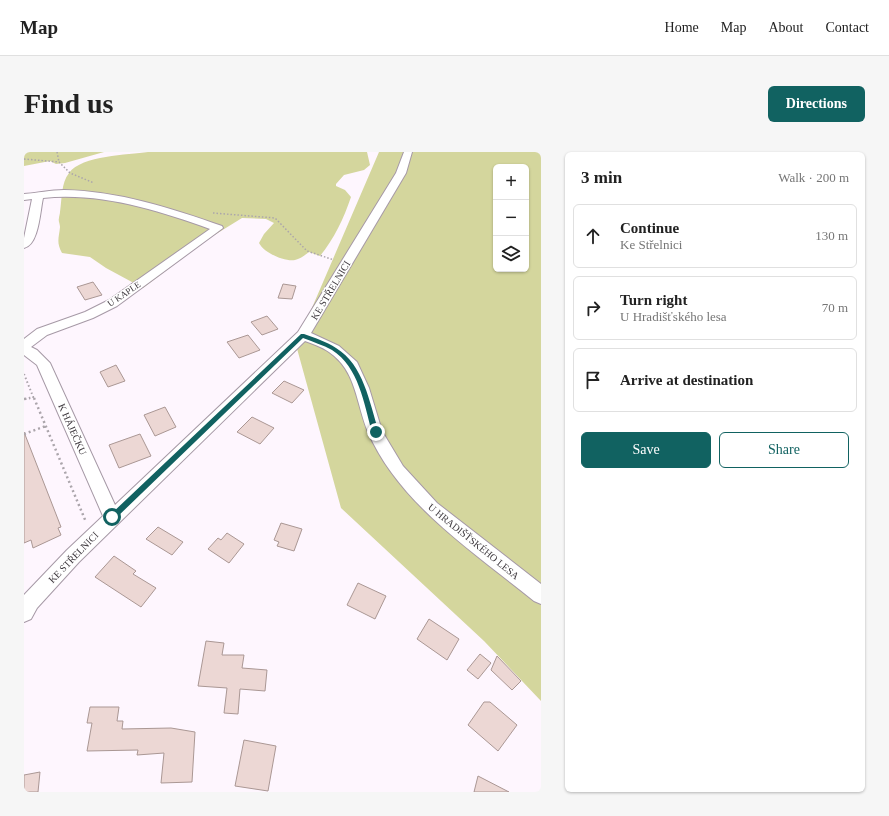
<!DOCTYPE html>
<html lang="en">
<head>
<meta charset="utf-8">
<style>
  :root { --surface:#fff; --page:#f6f6f6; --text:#222; --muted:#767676; --line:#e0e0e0; --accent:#116261 }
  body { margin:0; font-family:"Times New Roman",serif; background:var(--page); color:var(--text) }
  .controls { position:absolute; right:12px; top:12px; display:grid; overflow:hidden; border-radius:6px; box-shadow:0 1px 3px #0004 }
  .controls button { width:36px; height:36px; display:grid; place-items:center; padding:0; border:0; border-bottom:1px solid var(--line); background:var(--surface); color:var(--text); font:20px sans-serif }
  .stop { position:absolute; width:12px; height:12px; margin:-9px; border:3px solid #116261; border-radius:50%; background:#fff }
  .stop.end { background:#116261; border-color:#fff; box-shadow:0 1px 4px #0008 }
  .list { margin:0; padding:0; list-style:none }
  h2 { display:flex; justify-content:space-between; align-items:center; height:52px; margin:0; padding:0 16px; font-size:17px }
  h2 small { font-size:13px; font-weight:400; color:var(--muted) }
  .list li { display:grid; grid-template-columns:26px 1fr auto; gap:12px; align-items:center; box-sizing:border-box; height:64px; margin:0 8px 8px; padding:0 8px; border:1px solid var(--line); border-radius:6px }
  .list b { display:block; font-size:15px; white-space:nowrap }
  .list p { margin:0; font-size:13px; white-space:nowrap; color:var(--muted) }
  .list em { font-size:13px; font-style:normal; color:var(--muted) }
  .actions { display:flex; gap:8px; padding:12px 16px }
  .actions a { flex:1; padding:9px 0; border:1px solid var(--accent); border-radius:6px; text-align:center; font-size:14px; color:var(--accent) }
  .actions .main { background:var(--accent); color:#fff }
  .icon { flex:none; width:22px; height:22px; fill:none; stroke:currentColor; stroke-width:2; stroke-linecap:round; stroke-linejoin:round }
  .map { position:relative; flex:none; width:517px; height:640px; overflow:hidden; border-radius:6px }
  header { display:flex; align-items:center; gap:24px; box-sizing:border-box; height:56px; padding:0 20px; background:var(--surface); border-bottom:1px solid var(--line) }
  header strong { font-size:19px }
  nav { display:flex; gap:22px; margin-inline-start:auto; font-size:14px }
  .intro { display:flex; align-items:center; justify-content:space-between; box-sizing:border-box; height:96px; padding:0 24px }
  h1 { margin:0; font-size:28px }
  .button { padding:10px 18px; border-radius:6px; background:var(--accent); color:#fff; font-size:14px; font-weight:700 }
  main { display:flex; gap:24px; padding:0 24px }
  aside { flex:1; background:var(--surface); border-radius:6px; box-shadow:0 1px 3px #0004 }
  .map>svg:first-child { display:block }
  .green { fill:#d4d69d; fill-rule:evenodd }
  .building { fill:#ecd7d4; stroke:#aa9794 }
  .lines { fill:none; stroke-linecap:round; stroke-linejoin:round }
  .street-casing { stroke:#a699a6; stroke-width:2 }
  .path-far2 { stroke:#aba5ab; stroke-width:1.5; stroke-dasharray:1.5 2; stroke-linecap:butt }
  .path-far1 { stroke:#aba5ab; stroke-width:2; stroke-dasharray:1.5 2.5; stroke-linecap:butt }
  .path { stroke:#aba5ab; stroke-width:2.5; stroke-dasharray:2 3; stroke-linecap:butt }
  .street { fill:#fff; fill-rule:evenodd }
  .route { fill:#116261 }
  .labels { text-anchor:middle; stroke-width:3; stroke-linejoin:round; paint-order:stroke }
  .far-street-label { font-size:9px; fill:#3e393e; stroke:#fff }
  .street-label { font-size:10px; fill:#3e393e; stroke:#fff }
</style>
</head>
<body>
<header>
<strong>Map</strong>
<nav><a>Home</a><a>Map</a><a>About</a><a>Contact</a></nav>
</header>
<div class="intro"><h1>Find us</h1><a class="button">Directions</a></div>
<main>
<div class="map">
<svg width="517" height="640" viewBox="0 0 517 640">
  <rect width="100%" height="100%" fill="#fef6fe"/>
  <!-- green -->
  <path class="green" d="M0,0H80L41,11L32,12L26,9L0,14Z
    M124,0H343L346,13L340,18L320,23L312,32V34L321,38L327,45C320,66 310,87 296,104L285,100C281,103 276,107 271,108C261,110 240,101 235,91L240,82L250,71L242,67L218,66L184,87L119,136L82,116L66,105L38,101C32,90 35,86 36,75C36,72 34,69 35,66C35,64 36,62 36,60C38,47 37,31 45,21C58,3 104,3 124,0Z
    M355,0H517V549L460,489L317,356L272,193ZM472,15H502V117H472Z"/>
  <!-- building -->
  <path class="building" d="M69,130L78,143L61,148L53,135Z
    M259,132L272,134L268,147L254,146Z
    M243,164L254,177L238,183L227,170Z
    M224,183L236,198L215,206L203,190Z
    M92,213L101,229L84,235L76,220Z
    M260,229L280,238L268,251L248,241Z
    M141,255L152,275L131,284L120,263Z
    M228,265L250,276L236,292L213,280Z
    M0,280L37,375L34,376L37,383L9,396L7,388L0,391Z
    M116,282L127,304L95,316L85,293Z
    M257,371L278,377L270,399L253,394L255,390L250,388Z
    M134,375L159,390L148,403L122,387Z
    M203,381L220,392L205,411L184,397L194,386L197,388Z
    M90,404L112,419L109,422L132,436L117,455L71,425Z
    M334,431L362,444L351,467L323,453Z
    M405,467L435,487L423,508L393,487Z
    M182,489L200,491L198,503H220L218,516L243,518L241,539L216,537L214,562L200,561L203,536L174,534Z
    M456,502L467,511L454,527L443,518Z
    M473,504L497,529L488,538L467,518Z
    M460,550H466L493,573L474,599L444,573Z
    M66,555H95L93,569H99L98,577L147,576L171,580L168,630L137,631L140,601L113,603L114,598L63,599L68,571H63Z
    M220,588L252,594L244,639L211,634Z
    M16,620L14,640H0V623Z
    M454,624L485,640H450Z"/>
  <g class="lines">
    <defs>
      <path id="street" d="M380,0H388L382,21L287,181L315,194L333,210L345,236L358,279L379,314L413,351L517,432V452L510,449C451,401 375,352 344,280C332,252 333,219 305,200C298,195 289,192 281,189L55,410L13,456L7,467L0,470V443L43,398L79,364L13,213L0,203V187L13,177L61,160L85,148L186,77C133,58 76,40 19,46C16,59 15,93 0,96V86L8,47L0,48V42C13,41 27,38 40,38C94,39 147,56 198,74L199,76L93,154L69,166L23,183L7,195L13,198L26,211L91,353L274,180L372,21Z"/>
    </defs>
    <!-- street casing -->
    <use href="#street" class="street-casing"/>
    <!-- path-far2 -->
    <path class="path-far2" d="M33,0L35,10
      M0,7L35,10L46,21L70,31
      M189,61L251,66L283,99L310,108"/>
    <!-- path-far1 -->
    <path class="path-far1" d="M0,222L10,247
      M1,247L10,245"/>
    <!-- path -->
    <path class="path" d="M10,246L62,370
      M0,247L6,246
      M0,282L22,274"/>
    <!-- street -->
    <use href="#street" class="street"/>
  </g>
  <!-- route -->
  <path class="route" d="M277,182H280C291,186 303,190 312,196C340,213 345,250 355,280L354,281L352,282L348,280C340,252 335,215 308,198C299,193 289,190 279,186L91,367H86V363Z"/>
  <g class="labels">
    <!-- far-street labels -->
    <g class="far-street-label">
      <text transform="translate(100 142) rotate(-34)" y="3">U KAPLE</text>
    </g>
    <!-- street labels -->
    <g class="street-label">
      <text transform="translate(306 138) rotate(-59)" y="4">KE STŘELNICI</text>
      <text transform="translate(49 277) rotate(66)" y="4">K HÁJEČKU</text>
      <text transform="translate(450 389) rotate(39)" y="4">U HRADIŠŤSKÉHO LESA</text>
      <text transform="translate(49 405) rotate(-46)" y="4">KE STŘELNICI</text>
    </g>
  </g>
</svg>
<div class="controls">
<button>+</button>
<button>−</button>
<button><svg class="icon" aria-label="layers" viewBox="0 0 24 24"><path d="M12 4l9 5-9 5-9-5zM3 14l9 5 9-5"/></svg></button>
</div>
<div class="stop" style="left:88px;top:365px"></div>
<div class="stop end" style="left:352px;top:280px"></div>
</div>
<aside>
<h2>3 min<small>Walk · 200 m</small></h2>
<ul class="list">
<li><svg class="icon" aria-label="ahead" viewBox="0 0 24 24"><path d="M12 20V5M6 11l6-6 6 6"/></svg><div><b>Continue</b><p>Ke Střelnici</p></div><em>130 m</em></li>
<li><svg class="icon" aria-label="right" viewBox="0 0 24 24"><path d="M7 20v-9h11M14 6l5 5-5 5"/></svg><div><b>Turn right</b><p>U Hradišťského lesa</p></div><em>70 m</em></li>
<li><svg class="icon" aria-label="arrive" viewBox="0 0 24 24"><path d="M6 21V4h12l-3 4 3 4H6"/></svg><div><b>Arrive at destination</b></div></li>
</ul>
<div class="actions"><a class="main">Save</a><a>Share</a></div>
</aside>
</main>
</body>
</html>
